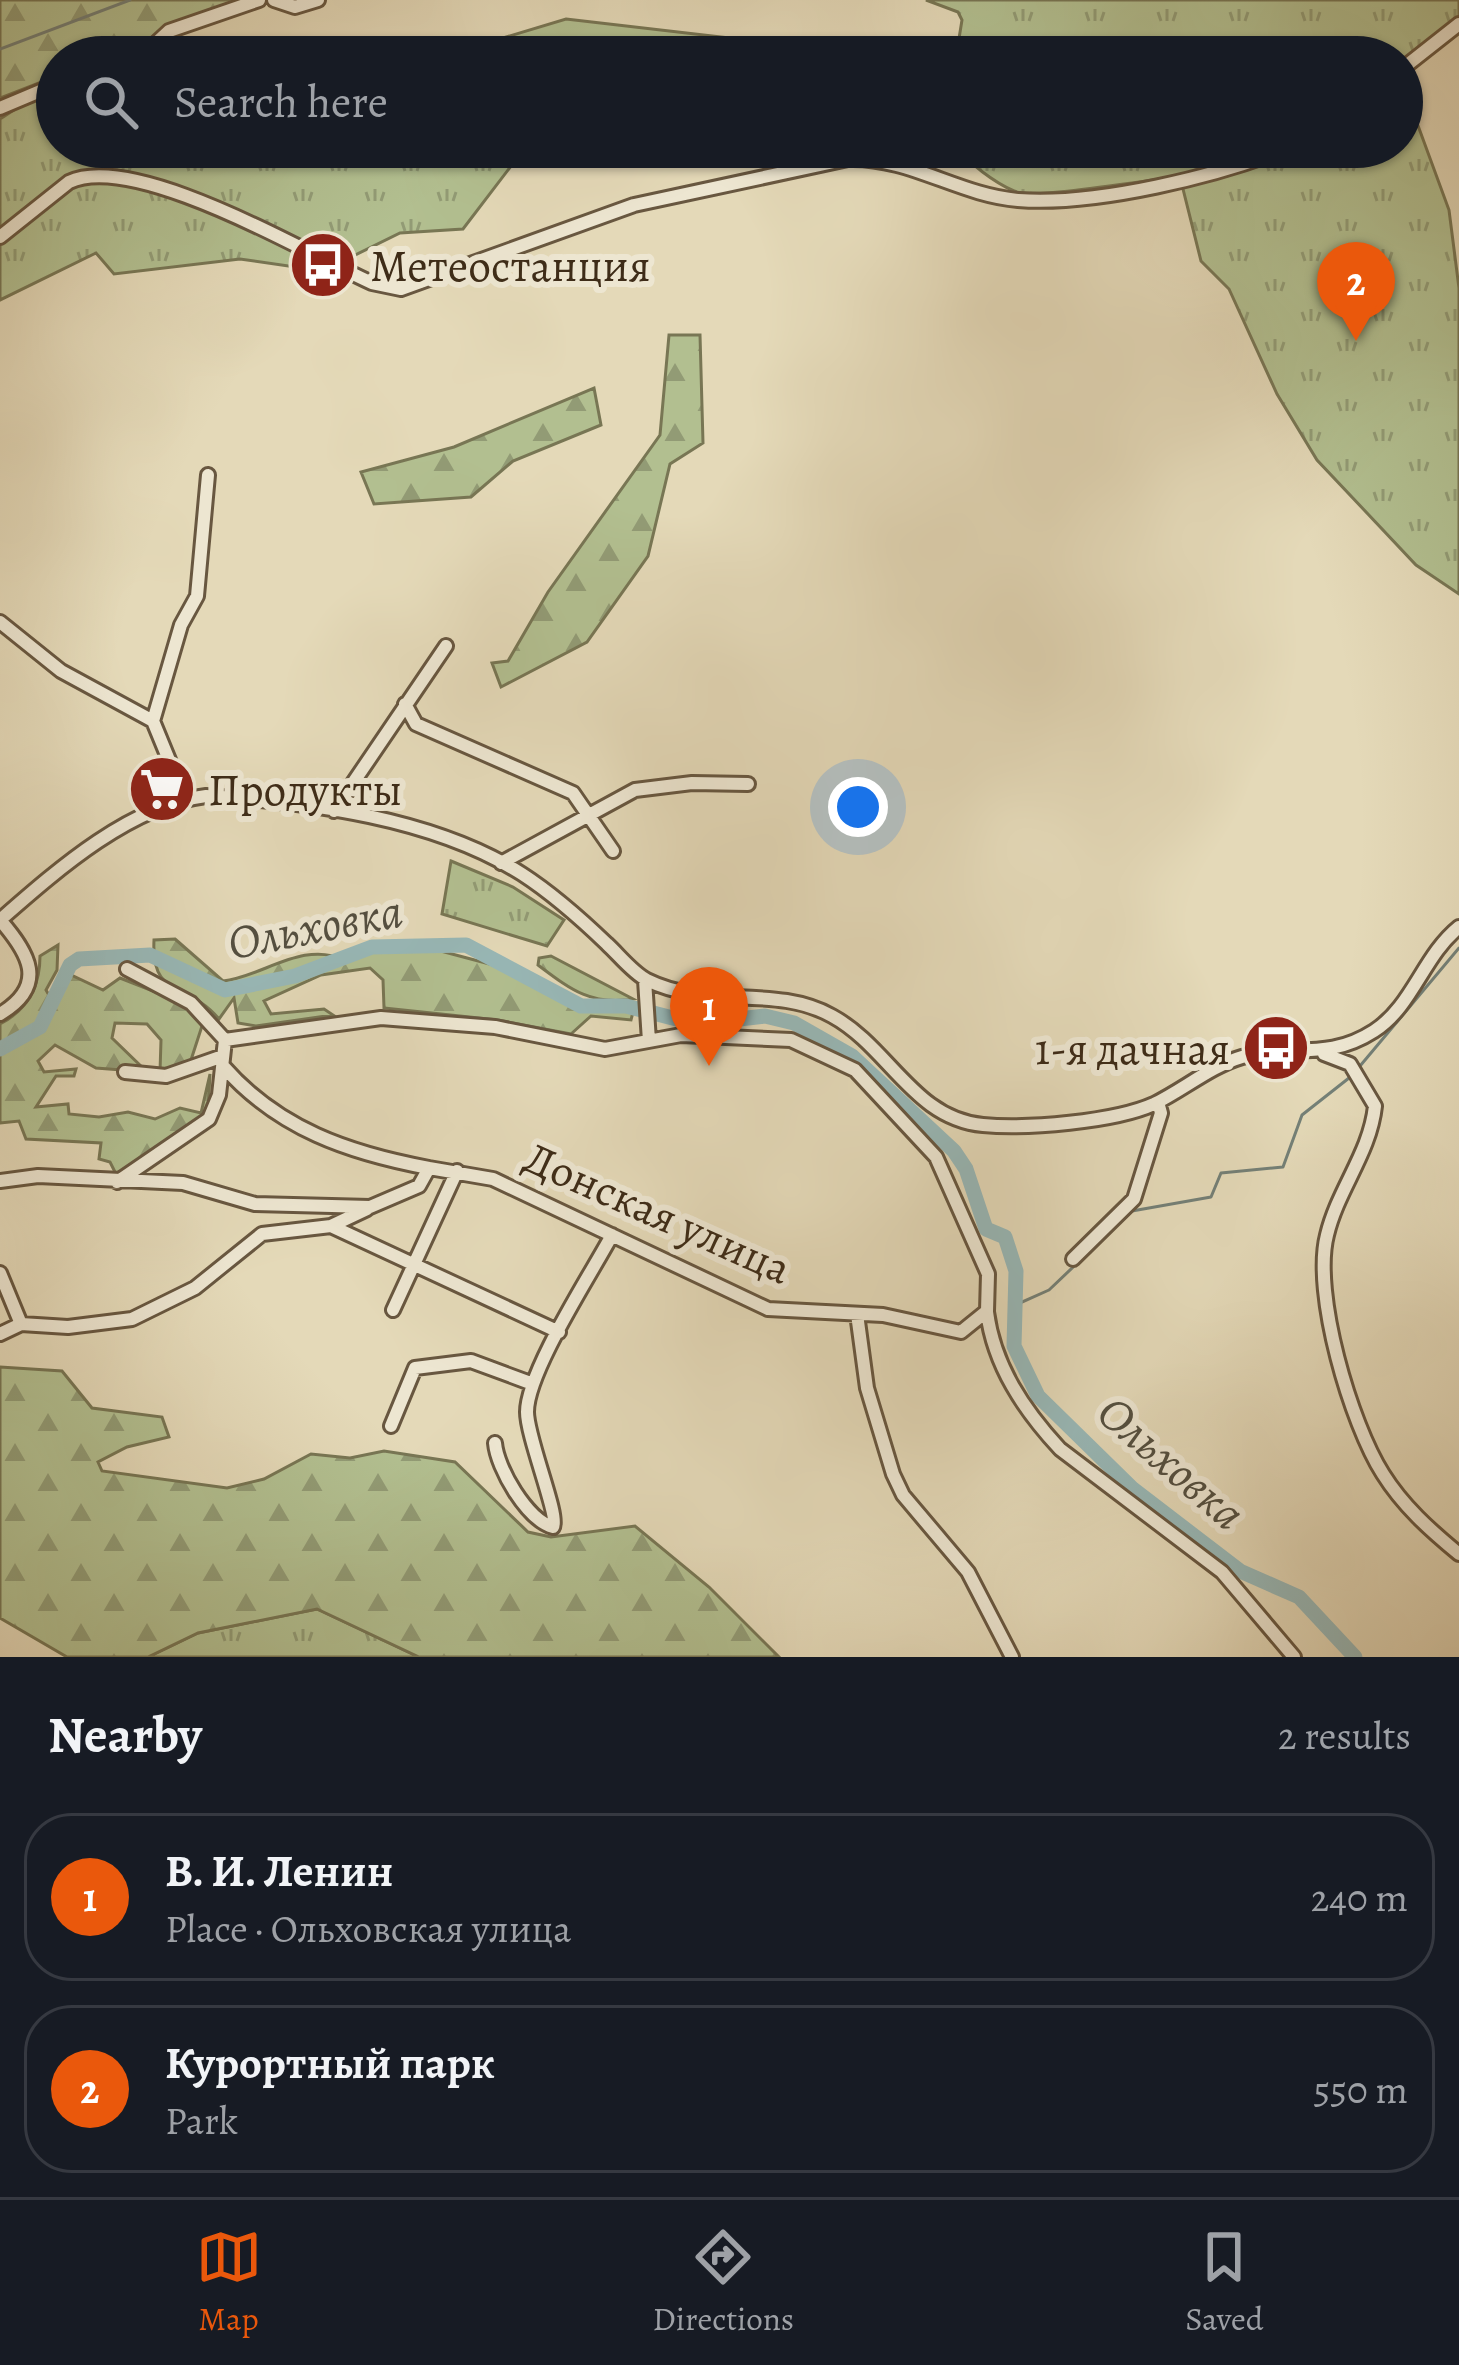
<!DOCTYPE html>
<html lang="en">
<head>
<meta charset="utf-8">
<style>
  :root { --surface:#171b24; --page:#20242c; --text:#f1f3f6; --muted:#9ea1a6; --line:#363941; --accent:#ea580c }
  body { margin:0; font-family:Alegreya,serif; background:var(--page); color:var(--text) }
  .you { position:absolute; left:858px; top:807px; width:42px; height:42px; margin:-30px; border:9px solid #fff; border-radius:50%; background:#1a73e8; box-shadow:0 0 0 18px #1a73e833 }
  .badge { display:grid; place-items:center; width:78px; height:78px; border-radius:50%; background:var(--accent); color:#fff; font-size:39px; font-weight:700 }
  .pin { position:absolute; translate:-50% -99px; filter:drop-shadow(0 3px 6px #0008) }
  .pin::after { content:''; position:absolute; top:63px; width:42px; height:36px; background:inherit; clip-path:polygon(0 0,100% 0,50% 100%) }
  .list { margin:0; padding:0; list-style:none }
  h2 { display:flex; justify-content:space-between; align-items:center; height:156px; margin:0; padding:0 48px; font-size:51px }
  h2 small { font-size:39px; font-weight:400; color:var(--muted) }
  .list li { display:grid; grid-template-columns:78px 1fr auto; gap:36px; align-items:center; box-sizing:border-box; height:168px; margin:0 24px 24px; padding:0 24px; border:3px solid var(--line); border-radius:48px }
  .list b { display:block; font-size:45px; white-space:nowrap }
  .list p { margin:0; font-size:39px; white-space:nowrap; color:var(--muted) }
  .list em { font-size:39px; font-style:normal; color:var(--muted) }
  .icon { flex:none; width:66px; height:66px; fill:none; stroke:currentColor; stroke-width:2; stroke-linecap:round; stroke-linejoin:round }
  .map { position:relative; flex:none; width:1459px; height:1657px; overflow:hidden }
  .search { position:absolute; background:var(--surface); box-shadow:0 3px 9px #0004; left:36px; right:36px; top:36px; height:132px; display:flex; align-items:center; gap:30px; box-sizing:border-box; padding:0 42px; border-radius:66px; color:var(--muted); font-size:45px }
  .sheet { height:540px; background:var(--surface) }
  nav { display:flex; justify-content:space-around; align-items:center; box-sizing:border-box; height:168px; border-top:3px solid var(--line); background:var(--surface); font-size:33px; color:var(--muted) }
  nav a { display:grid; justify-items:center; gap:6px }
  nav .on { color:var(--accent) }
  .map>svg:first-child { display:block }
  .grass { fill:url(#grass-tufts); stroke:#787654; stroke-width:3 }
  .forest { fill:url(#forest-firs); stroke:#787654; stroke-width:3 }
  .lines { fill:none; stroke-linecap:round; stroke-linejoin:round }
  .stream { stroke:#748077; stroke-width:3 }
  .river { stroke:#98b8b7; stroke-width:15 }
  .minor-casing { stroke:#685740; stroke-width:18 }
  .minor { stroke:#ede6d1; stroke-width:12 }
  .labels { text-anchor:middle; stroke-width:12; stroke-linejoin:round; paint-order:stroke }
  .poi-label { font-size:45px; fill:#3e2c18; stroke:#ede6d1; text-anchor:start }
  .street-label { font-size:45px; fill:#3e2c18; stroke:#ede6d1 }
  .water-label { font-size:48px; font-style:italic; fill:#544f40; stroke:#ede6d1 }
</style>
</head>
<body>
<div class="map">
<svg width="1459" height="1657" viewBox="0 0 1459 1657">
  <defs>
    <pattern id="grass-tufts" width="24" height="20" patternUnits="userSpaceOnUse" patternTransform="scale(3)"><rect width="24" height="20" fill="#b2bf90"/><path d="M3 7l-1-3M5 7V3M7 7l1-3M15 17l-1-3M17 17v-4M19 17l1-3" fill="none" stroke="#929b75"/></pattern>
    <pattern id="forest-firs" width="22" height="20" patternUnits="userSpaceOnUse" patternTransform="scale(3)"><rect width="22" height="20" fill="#b2bf90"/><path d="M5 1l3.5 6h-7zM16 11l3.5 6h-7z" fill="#929b75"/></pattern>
  </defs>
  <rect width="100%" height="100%" fill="#e4d9b8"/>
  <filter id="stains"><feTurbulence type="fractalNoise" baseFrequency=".00167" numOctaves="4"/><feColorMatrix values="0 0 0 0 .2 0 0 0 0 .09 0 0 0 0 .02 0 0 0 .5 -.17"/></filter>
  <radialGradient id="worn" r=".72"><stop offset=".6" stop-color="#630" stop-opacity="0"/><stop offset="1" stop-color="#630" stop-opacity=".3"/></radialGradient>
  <!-- grass -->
  <path class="grass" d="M926,0H1459V18L1402,62V57H956L962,20L958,12Z
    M566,19L789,45L845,57H440Z
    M1402,82L1449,210L1459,288V594L1416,565L1317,460L1277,394L1229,289L1201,261L1180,177C1148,179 1035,200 1014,191C991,181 971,163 953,147H1402Z
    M57,91V147H539L524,149L463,229L400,233L343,261L309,269L240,259L114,274L96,253L0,300V119L37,95Z
    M451,861L513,887L564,920L547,946L442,914Z
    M317,1609L419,1657H148L198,1633Z"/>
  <!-- forest -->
  <path class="forest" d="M0,0H248L165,28L132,57H57V76L0,98Z
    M669,335H700L703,443L670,464L648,556L587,642L501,687L492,663L508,661L548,592L660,435Z
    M594,388L601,425L513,461L471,497L374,504L361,472L454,447Z
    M175,939L223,981C262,977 303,940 344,960L374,950L422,946L497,966L575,1008L633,1012L631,1020L591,1016L571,1034L498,1020L384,1008L383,980L370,968L321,975L264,1001L271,1014L324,1009L333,1015L256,1026L238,1023L234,998L219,1019C186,980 151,1000 154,940Z
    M58,945L57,970L46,990L54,1004L71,975L103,990L120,978L181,1002L203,1023L190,1063L160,1072L161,1040L147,1024L115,1023L112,1038L147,1072L96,1068L55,1045L38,1061L44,1072L76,1069L74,1076H56L36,1107L68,1104L69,1114L99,1117L128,1112L155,1119L180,1108L201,1113L210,1074L208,1111L202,1118L118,1178L110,1162L99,1159L101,1143L26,1139L19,1121L0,1123V1024C27,1010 40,987 40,956Z
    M551,956L633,999C591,1006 570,989 538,965L539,958Z
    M0,1367L62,1371L92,1408L162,1417L169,1437L127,1447L98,1462L102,1471L227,1488L264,1479L311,1454L350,1458L384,1451L455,1462L528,1532L551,1537L635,1526L709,1587L779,1657H419L317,1609L198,1633L148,1657H67L0,1618Z"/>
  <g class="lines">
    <!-- stream -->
    <path class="stream" d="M0,49L130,0
      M1360,1066L1459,948
      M1011,1307L1049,1290L1132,1211L1211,1197L1221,1173L1283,1167L1302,1115L1349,1078"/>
    <!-- river -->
    <path class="river" d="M0,1049L40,1027L70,965L79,959L150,955L225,990L295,976L372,947L466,945L581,1006H626L696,1024L765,1016L794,1023L852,1056L954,1151L966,1169L986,1229L1005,1237L1016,1271L1014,1346L1038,1396L1133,1489L1240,1571L1299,1597L1355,1657"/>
    <defs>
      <path id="minor" d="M274,0L295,7L318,0
        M141,57L169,31L259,0
        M1402,69L1459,24
        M0,108L57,84
        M0,237L69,182C135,151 307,254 372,283L401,289L634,205L848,159C910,157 958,195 1018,200C1095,206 1219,176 1290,147
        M0,622L61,671L153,721L185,799
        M405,704L416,724L573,793L613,851
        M153,721L181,625L197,596L208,475
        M334,811L446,646
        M501,863L635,790L692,783L748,784
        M645,980L649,1041
        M0,1014C49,985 28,952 0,920C56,871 130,805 206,796C309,802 434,818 522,874C553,894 581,919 607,944C619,955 633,973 647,980C707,1010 775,984 832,1016C889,1047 914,1119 983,1125C1026,1129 1114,1122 1154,1104C1183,1090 1211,1066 1242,1057C1290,1043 1326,1062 1374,1031C1413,1006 1423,956 1459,927
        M1324,1054L1350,1064L1375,1106C1370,1153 1338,1189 1327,1235C1312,1293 1351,1424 1383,1474C1403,1506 1430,1530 1459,1554
        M223,1066C278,1129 349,1153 429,1168
        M125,1072L166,1076L223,1056
        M0,1181L38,1176L183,1183L255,1204L370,1207L419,1186L429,1168L493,1179L768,1309L883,1315L961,1332L987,1311L988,1274L936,1157L855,1070L791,1040L681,1035L605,1049L495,1027L381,1018L225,1040
        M117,1182L209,1119L219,1095L225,1040L191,1003L127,969
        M331,1226L559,1332
        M1073,1259L1134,1199L1161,1113L1158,1102
        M0,1273L21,1324
        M393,1310L457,1171
        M987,1312C994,1366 1024,1410 1060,1449L1222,1572L1294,1657
        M857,1314L867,1388L893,1474L903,1495L968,1572L1012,1657
        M0,1334L21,1324L68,1327L132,1319L195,1288L262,1234L331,1226L367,1209
        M391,1426L415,1368L471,1361L533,1384
        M495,1443C497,1468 527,1520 553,1527C560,1517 527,1438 527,1412C527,1372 591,1274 612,1235"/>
    </defs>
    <!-- minor casing -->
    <use href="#minor" class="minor-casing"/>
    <!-- minor -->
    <use href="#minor" class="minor"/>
  </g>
  <!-- icons -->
  <defs>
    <symbol id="bus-disc" viewBox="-11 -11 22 22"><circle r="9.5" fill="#8f2418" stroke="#ede6d1"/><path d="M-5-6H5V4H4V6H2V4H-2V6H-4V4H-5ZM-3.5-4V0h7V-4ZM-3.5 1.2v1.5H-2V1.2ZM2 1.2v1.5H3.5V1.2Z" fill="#fff"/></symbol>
    <symbol id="supermarket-disc" viewBox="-11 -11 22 22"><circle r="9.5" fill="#8f2418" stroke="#ede6d1"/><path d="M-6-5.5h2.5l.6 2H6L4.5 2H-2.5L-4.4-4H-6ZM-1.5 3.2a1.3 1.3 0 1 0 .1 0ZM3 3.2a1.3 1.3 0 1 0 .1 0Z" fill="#fff"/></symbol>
  </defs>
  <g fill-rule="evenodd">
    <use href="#bus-disc" x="285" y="227" width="76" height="76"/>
    <use href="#supermarket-disc" x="124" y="751" width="76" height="76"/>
    <use href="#bus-disc" x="1238" y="1010" width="76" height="76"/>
  </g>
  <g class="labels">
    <!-- poi labels -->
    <g class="poi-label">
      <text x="370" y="281">Метеостанция</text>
      <text x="208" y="805">Продукты</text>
      <text x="1230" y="1064" text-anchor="end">1-я дачная</text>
    </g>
    <!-- street labels -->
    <g class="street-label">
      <text transform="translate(658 1212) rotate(24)" y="16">Донская улица</text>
    </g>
    <!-- water labels -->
    <g class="water-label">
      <text transform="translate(315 926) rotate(-11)" y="17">Ольховка</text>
      <text transform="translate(1172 1462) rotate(41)" y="17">Ольховка</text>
    </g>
  </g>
  <rect width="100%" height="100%" filter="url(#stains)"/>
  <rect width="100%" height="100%" fill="url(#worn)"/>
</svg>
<div class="you"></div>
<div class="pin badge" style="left:709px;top:1066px">1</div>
<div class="pin badge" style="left:1356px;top:341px">2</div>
<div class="search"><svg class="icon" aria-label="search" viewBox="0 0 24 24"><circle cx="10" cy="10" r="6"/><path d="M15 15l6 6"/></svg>Search here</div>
</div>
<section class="sheet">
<h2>Nearby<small>2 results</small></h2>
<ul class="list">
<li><span class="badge">1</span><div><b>В. И. Ленин</b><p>Place · Ольховская улица</p></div><em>240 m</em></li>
<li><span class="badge">2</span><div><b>Курортный парк</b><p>Park</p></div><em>550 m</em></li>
</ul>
</section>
<nav>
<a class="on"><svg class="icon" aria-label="map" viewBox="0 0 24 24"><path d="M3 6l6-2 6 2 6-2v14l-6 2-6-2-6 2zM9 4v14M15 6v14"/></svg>Map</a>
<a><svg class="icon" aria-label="directions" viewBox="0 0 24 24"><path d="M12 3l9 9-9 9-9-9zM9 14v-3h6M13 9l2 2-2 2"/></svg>Directions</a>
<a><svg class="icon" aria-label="saved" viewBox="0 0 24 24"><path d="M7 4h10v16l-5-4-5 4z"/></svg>Saved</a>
</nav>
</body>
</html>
